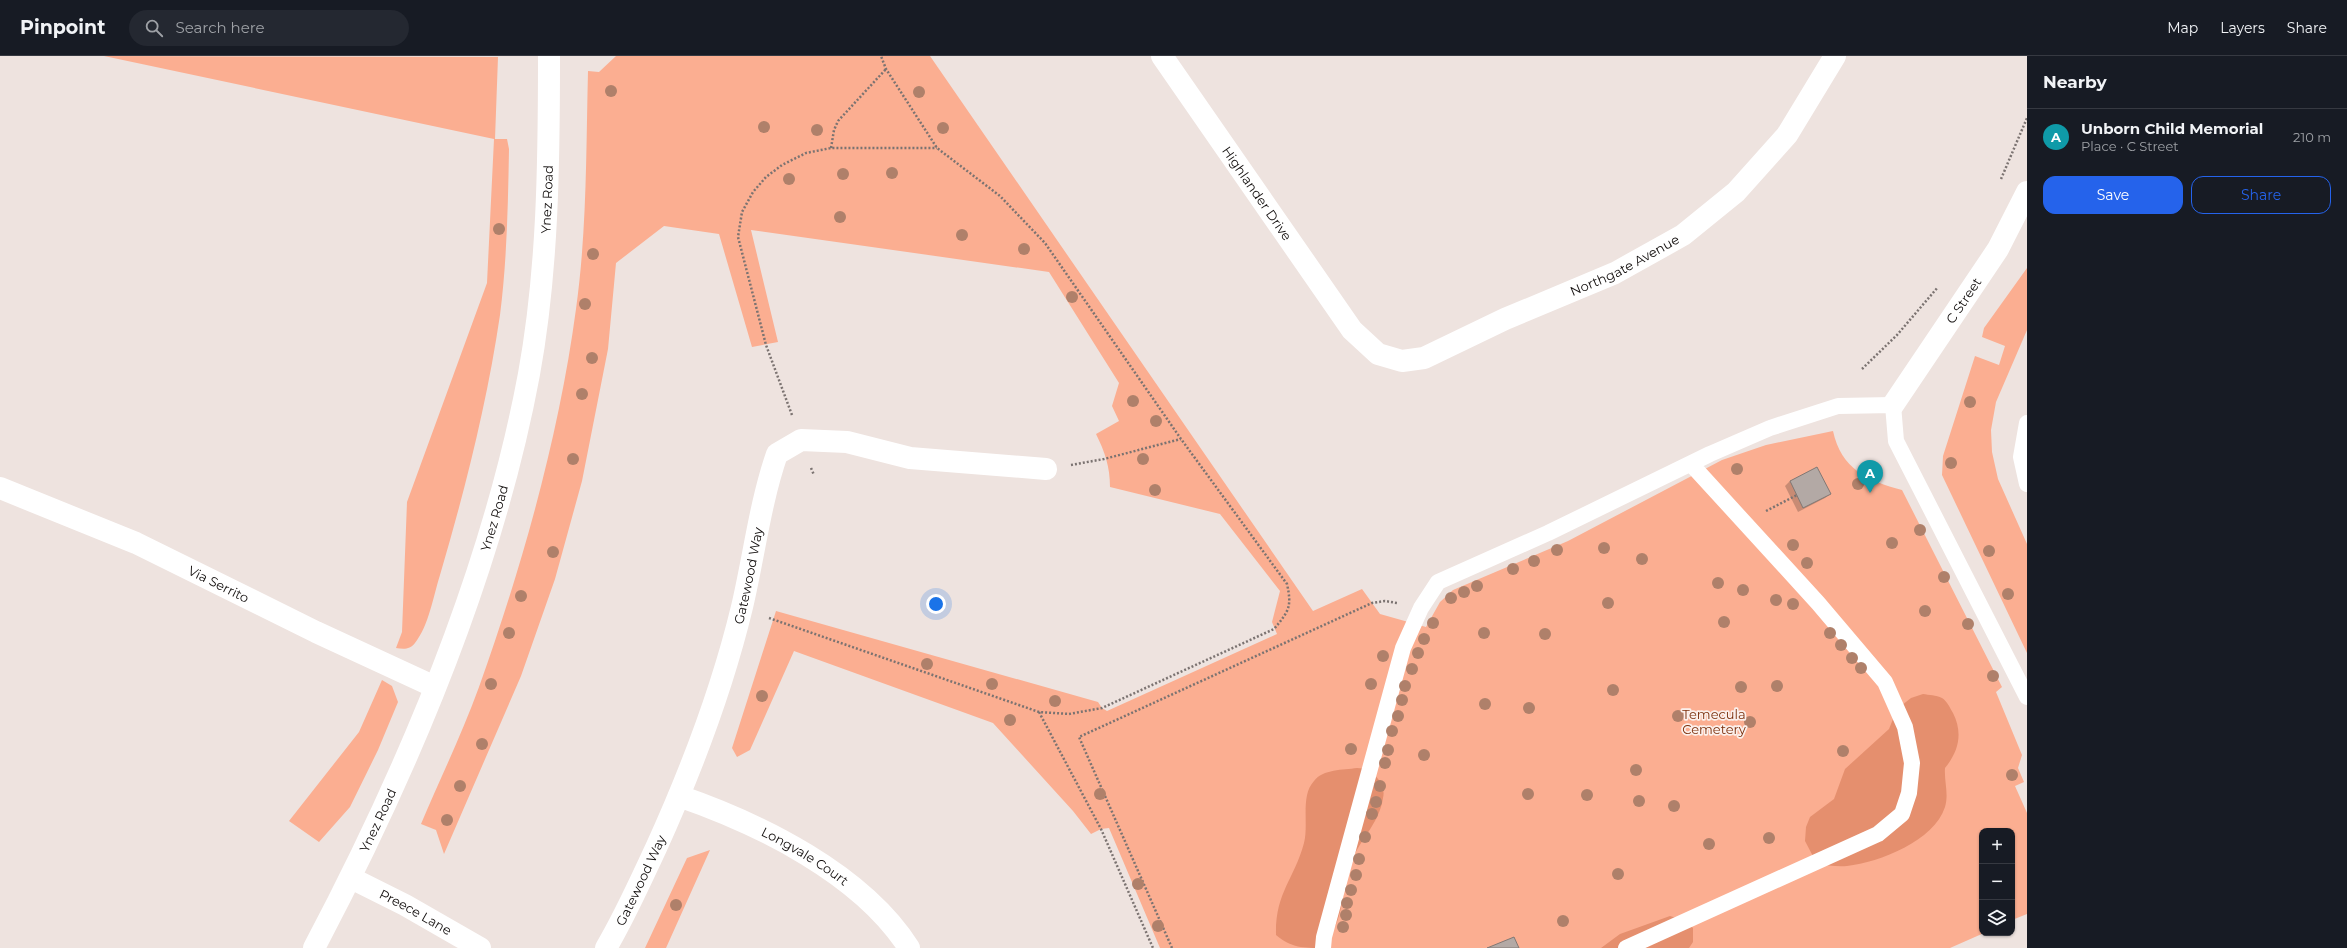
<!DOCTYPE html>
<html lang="en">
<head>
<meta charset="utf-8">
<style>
  :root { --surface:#171b24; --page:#242831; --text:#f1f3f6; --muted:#9ea1a6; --line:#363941; --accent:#2563eb }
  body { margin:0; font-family:Montserrat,sans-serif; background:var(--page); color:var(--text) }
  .controls { position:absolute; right:12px; bottom:12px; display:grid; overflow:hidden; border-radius:8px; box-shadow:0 1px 3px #0004 }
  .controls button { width:36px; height:36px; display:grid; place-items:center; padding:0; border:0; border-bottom:1px solid var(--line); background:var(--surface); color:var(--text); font:20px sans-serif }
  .you { position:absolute; left:936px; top:548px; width:14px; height:14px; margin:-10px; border:3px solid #fff; border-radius:50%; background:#1a73e8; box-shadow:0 0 0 6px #1a73e833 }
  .badge { display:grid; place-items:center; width:26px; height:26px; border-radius:50%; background:var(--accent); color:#fff; font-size:13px; font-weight:700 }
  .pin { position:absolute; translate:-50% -33px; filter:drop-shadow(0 1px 2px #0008) }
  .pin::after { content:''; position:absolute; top:21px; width:14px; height:12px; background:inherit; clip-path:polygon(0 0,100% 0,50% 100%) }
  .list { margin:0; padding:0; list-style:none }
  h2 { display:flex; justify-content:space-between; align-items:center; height:52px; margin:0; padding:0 16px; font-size:17px }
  h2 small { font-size:13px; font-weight:400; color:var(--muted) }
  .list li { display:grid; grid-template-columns:26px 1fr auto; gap:12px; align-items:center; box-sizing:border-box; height:56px; padding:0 16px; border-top:1px solid var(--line) }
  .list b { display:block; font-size:15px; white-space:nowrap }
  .list p { margin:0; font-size:13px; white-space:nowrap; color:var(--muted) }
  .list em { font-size:13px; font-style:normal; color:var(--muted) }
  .actions { display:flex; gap:8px; padding:12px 16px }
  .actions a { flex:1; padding:9px 0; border:1px solid var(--accent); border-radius:12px; text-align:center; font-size:14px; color:var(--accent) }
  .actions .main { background:var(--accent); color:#fff }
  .icon { flex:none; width:22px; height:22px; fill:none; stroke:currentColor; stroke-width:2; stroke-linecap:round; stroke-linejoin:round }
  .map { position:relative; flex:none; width:2027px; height:892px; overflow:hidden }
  header { display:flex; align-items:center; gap:24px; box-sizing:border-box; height:56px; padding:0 20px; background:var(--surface); border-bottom:1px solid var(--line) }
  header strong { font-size:19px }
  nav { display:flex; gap:22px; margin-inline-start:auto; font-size:14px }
  .search { width:280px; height:36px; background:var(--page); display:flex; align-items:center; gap:10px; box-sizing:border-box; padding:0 14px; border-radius:22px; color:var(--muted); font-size:15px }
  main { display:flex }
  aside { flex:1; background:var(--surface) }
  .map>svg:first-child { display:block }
  .green { fill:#fbae91 }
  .forest { fill:#e58f6e }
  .shadow { fill:#0003 }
  .building { fill:#b3a9a5; stroke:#817874 }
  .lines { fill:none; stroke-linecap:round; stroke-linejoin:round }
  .path { stroke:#7b7371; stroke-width:2.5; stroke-dasharray:2 2; stroke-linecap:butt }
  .lane { stroke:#fff; stroke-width:16 }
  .street { stroke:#fff; stroke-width:22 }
  .secondary { stroke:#fff; stroke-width:22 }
  .tree { fill:#af806a }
  .labels { text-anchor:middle; stroke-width:3.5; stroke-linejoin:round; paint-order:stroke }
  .street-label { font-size:13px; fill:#120e0d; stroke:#fbf0ec }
  .park-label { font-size:13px; fill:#7c2f0b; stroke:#fbf0ec }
</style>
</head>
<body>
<header>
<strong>Pinpoint</strong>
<div class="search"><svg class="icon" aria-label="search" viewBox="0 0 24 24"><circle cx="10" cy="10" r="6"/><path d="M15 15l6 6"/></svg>Search here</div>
<nav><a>Map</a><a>Layers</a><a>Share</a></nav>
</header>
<main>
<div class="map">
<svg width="2027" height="892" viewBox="0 0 2027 892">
  <rect width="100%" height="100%" fill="#eee3df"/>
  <!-- green -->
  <path class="green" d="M104,0L498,1L495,83H507L509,93C508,149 507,204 500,259C487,347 465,434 440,519C433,541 429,569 415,587C410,594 403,593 396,592L402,576L407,446L487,227L494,83Z
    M616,0H930L1313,555L1362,533L1380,558L1426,571L1440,546L1453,534L1568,485L1722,404L1766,389L1833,375C1841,413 1868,425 1902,434L2002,631L1996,636L2022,699L2018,712L2024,726L2015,730L2027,757V858L2012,864V775H1982V877H1984L1950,892H1160L1109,772L1101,773L1091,778L1073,755L993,667L794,595L750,694L737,701L732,692L776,555L1098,646L1102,652L1107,655L1277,578L1272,566L1280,535L1220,458L1110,431C1110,411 1105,396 1096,378L1119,365L1112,350L1119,327L1049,216L751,174L778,286L752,291L719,178L664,170L616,207L608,293L582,425L555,523L521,620L444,798L436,774L421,768C440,723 462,678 479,631C522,511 559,380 576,253C587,174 586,95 588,15L599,16Z
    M2027,212V274L1996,346L1991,374L1992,396L1998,423L2027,488V597L1942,419L1943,400L1975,300L1999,309L2005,290L1982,281L1984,272Z
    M382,624L392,630L398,646L378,694L350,751L319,786L289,765L359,676Z
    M710,794L666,892H645L687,802Z"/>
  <!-- forest -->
  <path class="forest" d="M1923,638C1929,639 1936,639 1942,642C1947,645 1950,652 1953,657C1963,677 1959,695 1945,712C1944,725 1949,738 1945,751C1934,785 1880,806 1847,810C1837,811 1827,809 1817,808L1805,785L1806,771L1810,761L1834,743L1845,713L1889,673L1897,653L1911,642Z
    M1357,712L1369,713C1377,721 1386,730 1383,742C1379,769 1357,786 1349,811C1344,825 1344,841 1340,856C1337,869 1330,881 1323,892C1304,892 1291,892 1276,879C1275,837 1294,824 1304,787C1309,768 1300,740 1314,725C1323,713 1343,714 1357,712Z
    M1670,860L1686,865L1693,872V886L1689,892H1601L1620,878Z"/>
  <!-- shadow -->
  <path class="shadow" d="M1817,412L1830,438L1825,442L1798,456L1785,430L1790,425Z"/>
  <!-- building -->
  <path class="building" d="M1817,411L1831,438L1803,452L1790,425Z
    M1514,881L1519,892H1487Z"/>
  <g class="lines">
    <!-- path -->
    <path class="path" d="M831,92L834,74L838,65L886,13
      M2001,123L2027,62
      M1862,313L1897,279L1938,231
      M792,359L766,289L738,181L742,156L753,136L766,121L782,109L806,97L831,92H937
      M1071,409L1104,403L1181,383
      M811,412L814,419
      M1870,435L1875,420
      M1766,455L1797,439
      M769,562L1039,656L1069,658L1102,652L1274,573C1289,555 1292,551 1287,528L1181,383L1045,187L1000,140L937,92L886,13L881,0
      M1039,656L1101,773L1153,892
      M1172,892L1079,681L1372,547L1385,545L1397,547"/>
    <!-- lane -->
    <path class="lane" d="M2027,367L2021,401L2027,428
      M1323,892L1324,881L1403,592L1421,552L1438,526L1548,477L1710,398L1770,372L1838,350L1893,349L1896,385L2027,641
      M1626,892L1878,778L1902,758L1909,737L1912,707L1905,671L1885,626L1818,547L1691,408"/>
    <!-- street -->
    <g class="street">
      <path id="s1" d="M1162,0L1352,274L1378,298L1402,305L1424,302L1505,263L1615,217L1683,179L1736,136L1787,79L1835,0"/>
      <path id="s2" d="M1893,349L1998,193L2027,136"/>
      <path id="s3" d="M0,432L136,487L316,576L435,631"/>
      <path id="s4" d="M679,740C760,768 862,818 909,892"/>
      <path id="s5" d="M606,892C625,860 640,826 656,792C691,715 722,634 742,551C754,500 760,447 777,398L801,384L847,386L910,402L1046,413"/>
    </g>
    <!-- secondary -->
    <g class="secondary">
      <path id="s6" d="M351,822L405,849L480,892"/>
      <path id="s7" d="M314,892C408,714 492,517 529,318C548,214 549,106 549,0"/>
    </g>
  </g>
  <!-- trees -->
  <g class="tree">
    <circle cx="611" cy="35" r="6"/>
    <circle cx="919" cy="36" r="6"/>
    <circle cx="764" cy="71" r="6"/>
    <circle cx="943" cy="72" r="6"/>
    <circle cx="817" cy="74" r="6"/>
    <circle cx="892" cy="117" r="6"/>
    <circle cx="843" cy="118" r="6"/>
    <circle cx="789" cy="123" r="6"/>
    <circle cx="840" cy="161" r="6"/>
    <circle cx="499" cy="173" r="6"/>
    <circle cx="962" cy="179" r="6"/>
    <circle cx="1024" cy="193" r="6"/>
    <circle cx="593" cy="198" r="6"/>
    <circle cx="1072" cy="241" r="6"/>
    <circle cx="585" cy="248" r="6"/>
    <circle cx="592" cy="302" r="6"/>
    <circle cx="582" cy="338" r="6"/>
    <circle cx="1133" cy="345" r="6"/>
    <circle cx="1970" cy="346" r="6"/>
    <circle cx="1156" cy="365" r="6"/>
    <circle cx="573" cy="403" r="6"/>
    <circle cx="1143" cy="403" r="6"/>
    <circle cx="1951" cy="407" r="6"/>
    <circle cx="1737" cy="413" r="6"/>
    <circle cx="1858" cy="428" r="6"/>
    <circle cx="1155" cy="434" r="6"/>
    <circle cx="1920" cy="474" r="6"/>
    <circle cx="1892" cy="487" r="6"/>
    <circle cx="1793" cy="489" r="6"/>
    <circle cx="1604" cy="492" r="6"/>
    <circle cx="1557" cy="494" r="6"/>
    <circle cx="1989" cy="495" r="6"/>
    <circle cx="553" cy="496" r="6"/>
    <circle cx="1642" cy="503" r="6"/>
    <circle cx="1534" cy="505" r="6"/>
    <circle cx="1807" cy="507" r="6"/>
    <circle cx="1513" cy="513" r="6"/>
    <circle cx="1944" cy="521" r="6"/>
    <circle cx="1718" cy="527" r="6"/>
    <circle cx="1477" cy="530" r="6"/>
    <circle cx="1743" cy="534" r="6"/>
    <circle cx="1464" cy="536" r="6"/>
    <circle cx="2008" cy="538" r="6"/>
    <circle cx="521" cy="540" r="6"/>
    <circle cx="1451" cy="542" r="6"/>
    <circle cx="1776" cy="544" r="6"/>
    <circle cx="1608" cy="547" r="6"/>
    <circle cx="1793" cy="548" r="6"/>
    <circle cx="1925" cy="555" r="6"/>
    <circle cx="1724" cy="566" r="6"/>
    <circle cx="1433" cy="567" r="6"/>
    <circle cx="1968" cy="568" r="6"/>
    <circle cx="509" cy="577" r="6"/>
    <circle cx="1484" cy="577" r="6"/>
    <circle cx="1830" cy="577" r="6"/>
    <circle cx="1545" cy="578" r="6"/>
    <circle cx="1424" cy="583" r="6"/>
    <circle cx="1841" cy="589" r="6"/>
    <circle cx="1418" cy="597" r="6"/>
    <circle cx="1383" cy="600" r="6"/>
    <circle cx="1852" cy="602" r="6"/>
    <circle cx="927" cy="608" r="6"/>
    <circle cx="1861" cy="612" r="6"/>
    <circle cx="1412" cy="613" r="6"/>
    <circle cx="1993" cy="620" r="6"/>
    <circle cx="491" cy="628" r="6"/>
    <circle cx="992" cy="628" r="6"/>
    <circle cx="1371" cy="628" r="6"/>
    <circle cx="1405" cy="630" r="6"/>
    <circle cx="1777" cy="630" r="6"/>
    <circle cx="1741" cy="631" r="6"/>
    <circle cx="1613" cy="634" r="6"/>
    <circle cx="762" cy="640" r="6"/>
    <circle cx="1402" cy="644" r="6"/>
    <circle cx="1055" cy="645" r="6"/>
    <circle cx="1485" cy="648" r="6"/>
    <circle cx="1529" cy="652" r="6"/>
    <circle cx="1398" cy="660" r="6"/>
    <circle cx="1678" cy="660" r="6"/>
    <circle cx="1010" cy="664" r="6"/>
    <circle cx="1750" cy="666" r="6"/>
    <circle cx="1392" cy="675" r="6"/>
    <circle cx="482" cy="688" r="6"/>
    <circle cx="1351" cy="693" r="6"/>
    <circle cx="1388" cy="694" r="6"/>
    <circle cx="1843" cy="695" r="6"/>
    <circle cx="1424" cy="699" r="6"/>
    <circle cx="1385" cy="707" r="6"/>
    <circle cx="1636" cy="714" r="6"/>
    <circle cx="2012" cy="719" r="6"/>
    <circle cx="460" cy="730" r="6"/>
    <circle cx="1380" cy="730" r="6"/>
    <circle cx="1100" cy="738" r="6"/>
    <circle cx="1528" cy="738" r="6"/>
    <circle cx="1587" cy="739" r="6"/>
    <circle cx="1639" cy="745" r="6"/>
    <circle cx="1376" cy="746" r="6"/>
    <circle cx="1674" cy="750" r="6"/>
    <circle cx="1372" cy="758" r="6"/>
    <circle cx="447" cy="764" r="6"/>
    <circle cx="1365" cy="781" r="6"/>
    <circle cx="1769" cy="782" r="6"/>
    <circle cx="1709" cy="788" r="6"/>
    <circle cx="1359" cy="803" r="6"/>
    <circle cx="1618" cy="818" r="6"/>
    <circle cx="1356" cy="819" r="6"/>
    <circle cx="1138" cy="828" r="6"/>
    <circle cx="1351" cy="834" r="6"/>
    <circle cx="1347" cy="847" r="6"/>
    <circle cx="676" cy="849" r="6"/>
    <circle cx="1346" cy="859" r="6"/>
    <circle cx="1563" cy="865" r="6"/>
    <circle cx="1158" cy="870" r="6"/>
    <circle cx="1343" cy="871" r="6"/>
  </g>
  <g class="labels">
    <!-- street labels -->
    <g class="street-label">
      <text dy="5" stroke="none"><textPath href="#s1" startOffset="167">Highlander Drive</textPath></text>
      <text dy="5" stroke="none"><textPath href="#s7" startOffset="791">Ynez Road</textPath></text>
      <text dy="5" stroke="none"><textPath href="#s1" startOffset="637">Northgate Avenue</textPath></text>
      <text dy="5" stroke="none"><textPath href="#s2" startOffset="126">C Street</textPath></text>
      <text dy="5" stroke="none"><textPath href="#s7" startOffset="467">Ynez Road</textPath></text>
      <text dy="5" stroke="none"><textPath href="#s5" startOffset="400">Gatewood Way</textPath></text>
      <text dy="5" stroke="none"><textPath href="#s3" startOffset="239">Via Serrito</textPath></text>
      <text dy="5" stroke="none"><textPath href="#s7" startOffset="143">Ynez Road</textPath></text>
      <text dy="5" stroke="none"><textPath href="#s4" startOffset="140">Longvale Court</textPath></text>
      <text dy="5" stroke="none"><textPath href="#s5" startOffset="76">Gatewood Way</textPath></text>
      <text dy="5" stroke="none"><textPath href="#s6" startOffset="73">Preece Lane</textPath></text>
    </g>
    <!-- park labels -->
    <g class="park-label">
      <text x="1714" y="663">Temecula<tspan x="1714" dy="15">Cemetery</tspan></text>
    </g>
  </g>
</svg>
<div class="controls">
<button>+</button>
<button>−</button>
<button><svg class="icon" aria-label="layers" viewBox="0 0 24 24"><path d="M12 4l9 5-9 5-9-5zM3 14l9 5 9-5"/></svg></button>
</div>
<div class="you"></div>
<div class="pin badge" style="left:1870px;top:437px;background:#0f9aa8">A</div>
</div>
<aside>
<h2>Nearby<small></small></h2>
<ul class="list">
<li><span class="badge" style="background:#0f9aa8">A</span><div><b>Unborn Child Memorial</b><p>Place · C Street</p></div><em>210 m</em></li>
</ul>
<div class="actions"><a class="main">Save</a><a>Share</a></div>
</aside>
</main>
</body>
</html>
